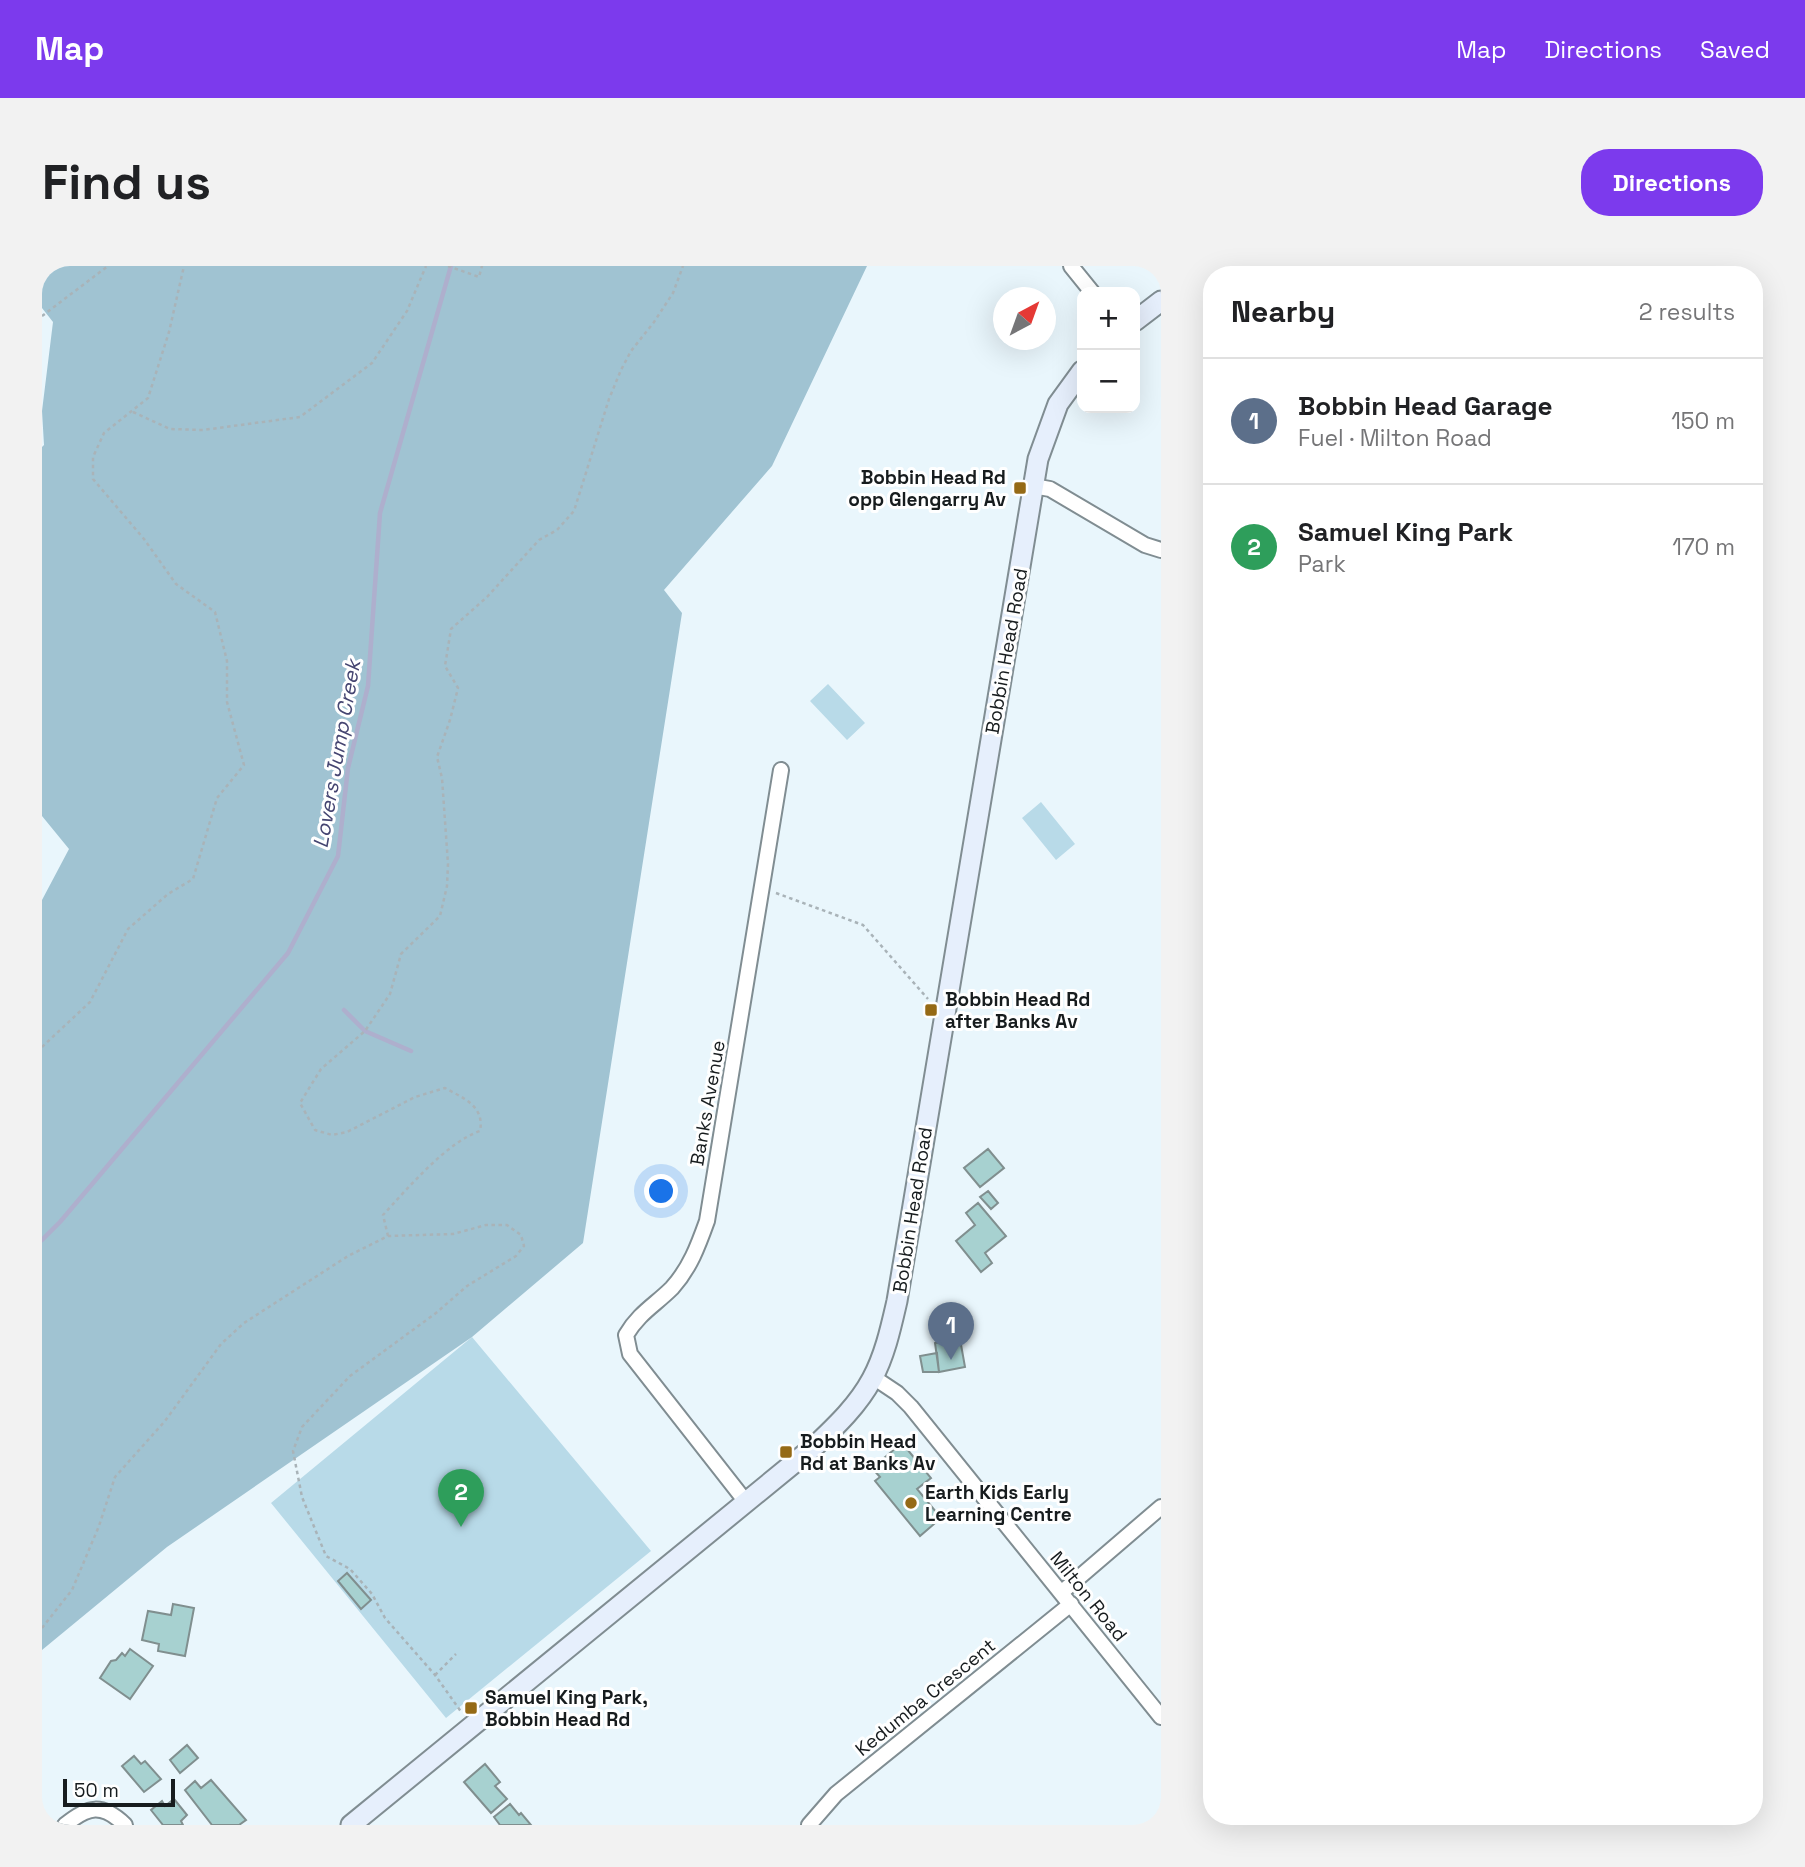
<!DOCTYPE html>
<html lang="en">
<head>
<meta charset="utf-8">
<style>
  :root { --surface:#fff; --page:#f2f2f2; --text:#202124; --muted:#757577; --line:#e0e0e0; --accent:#7c3aed }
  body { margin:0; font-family:"Space Grotesk",sans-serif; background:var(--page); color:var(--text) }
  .controls { position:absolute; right:21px; top:21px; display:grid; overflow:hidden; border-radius:14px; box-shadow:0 7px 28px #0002 }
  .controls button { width:63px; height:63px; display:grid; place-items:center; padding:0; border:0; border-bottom:2px solid var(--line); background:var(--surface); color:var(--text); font:35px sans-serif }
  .compass { position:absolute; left:951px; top:21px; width:63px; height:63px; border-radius:50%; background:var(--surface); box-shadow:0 7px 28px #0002; rotate:41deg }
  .scale { position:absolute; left:21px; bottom:18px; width:112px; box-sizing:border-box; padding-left:7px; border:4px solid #171c1e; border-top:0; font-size:19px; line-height:24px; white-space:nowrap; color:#171c1e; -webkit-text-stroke:5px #fff; paint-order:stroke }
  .you { position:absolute; left:620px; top:926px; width:24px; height:24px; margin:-18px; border:5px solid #fff; border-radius:50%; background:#1a73e8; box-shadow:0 0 0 10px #1a73e833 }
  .badge { display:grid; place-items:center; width:46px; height:46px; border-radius:50%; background:var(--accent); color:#fff; font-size:23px; font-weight:700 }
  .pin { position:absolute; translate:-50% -58px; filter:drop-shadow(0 2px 4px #0008) }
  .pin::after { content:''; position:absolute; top:37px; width:24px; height:21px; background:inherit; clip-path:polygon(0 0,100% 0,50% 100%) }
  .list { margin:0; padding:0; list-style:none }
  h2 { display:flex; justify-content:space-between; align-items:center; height:91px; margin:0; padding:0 28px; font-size:30px }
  h2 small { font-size:23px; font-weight:400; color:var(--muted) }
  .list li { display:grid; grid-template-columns:46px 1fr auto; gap:21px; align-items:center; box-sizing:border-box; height:126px; padding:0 28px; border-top:2px solid var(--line) }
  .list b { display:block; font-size:26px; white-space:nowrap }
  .list p { margin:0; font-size:23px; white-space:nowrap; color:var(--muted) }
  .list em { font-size:23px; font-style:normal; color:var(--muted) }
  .map { position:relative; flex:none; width:1119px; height:1559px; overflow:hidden; border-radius:28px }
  header { display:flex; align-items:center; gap:42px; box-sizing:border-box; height:98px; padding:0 35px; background:var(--accent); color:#fff }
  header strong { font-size:33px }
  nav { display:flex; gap:38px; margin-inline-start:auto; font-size:24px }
  .intro { display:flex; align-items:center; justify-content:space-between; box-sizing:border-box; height:168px; padding:0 42px }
  h1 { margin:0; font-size:49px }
  .button { padding:18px 32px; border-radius:28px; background:var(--accent); color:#fff; font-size:24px; font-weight:700 }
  main { display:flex; gap:42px; padding:0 42px }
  aside { flex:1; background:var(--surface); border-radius:28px; box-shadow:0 7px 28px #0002 }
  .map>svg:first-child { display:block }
  .green { fill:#b8dae8 }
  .forest { fill:#a0c3d2 }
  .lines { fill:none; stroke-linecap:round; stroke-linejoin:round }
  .stream { stroke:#aeafcd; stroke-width:4.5 }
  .building { fill:#a7d1d0; stroke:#808f8f; stroke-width:2 }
  .minor-casing { stroke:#808d92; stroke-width:18 }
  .secondary-casing { stroke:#808d92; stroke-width:23 }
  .path { stroke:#a9b3b8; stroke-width:2.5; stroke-dasharray:3.5 3.5; stroke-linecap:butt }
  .minor { stroke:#fff; stroke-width:14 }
  .secondary { stroke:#e6effc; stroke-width:19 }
  .poi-dot { fill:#956a16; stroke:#fff; stroke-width:2.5 }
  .labels { text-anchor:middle; stroke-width:6; stroke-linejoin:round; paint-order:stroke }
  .poi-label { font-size:19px; font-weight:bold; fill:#171c1e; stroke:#fff; text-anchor:start }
  .street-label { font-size:19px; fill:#171c1e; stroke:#fff }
  .water-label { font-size:21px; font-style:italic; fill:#454571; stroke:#fff }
</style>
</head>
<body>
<header>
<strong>Map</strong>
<nav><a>Map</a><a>Directions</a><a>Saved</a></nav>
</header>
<div class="intro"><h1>Find us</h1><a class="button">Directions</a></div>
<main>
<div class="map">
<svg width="1119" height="1559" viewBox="0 0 1119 1559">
  <rect width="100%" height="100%" fill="#e9f6fc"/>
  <!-- green -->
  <path class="green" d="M786,418L823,457L805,474L768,435Z
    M999,536L1033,578L1014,594L980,552Z
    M430,1071L609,1285L404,1452L229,1237Z"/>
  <!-- forest -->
  <path class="forest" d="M0,0H825L730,200L622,324L640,347L541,977L430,1071L125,1281L0,1384V634L27,583L0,550V181L2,179L0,145L11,56L0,42Z"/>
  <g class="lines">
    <!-- stream -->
    <path class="stream" d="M302,744L323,765L369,785
      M0,974L18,956L246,687L296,590L306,502L326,420L338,247L409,0"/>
  </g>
  <!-- building -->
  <path class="building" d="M946,883L962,902L938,921L922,902Z
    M946,925L956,937L949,943L938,931Z
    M936,937L964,970L943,987L950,997L939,1006L914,975L933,959L924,947Z
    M918,1073L923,1101L897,1106L893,1077Z
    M895,1087L897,1106H881L878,1090Z
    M860,1177L889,1212L875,1223L899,1252L878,1270L833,1215L838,1211L830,1202Z
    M305,1307L329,1334L319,1343L296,1315Z
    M131,1338L152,1342L143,1390L116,1385L117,1378L100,1374L106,1345L129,1349Z
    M88,1383L111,1400L88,1433L58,1412L69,1395L74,1394L80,1387L83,1390Z
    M145,1479L156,1492L138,1507L128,1494Z
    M92,1490L99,1498L103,1495L119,1513L102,1526L80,1500Z
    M443,1498L458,1516L453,1520L465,1533L449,1547L422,1516Z
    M169,1514L204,1554L197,1559H170L143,1524L153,1515L159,1522Z
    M132,1533L145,1549L139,1555L141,1559H121L109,1544L120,1535L123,1540Z
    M468,1538L477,1549L479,1547L489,1559H458L452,1551Z"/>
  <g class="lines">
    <defs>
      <path id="minor" d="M1029,0L1050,26
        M991,220L1008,223L1103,279L1119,284
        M831,1111L855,1127L869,1141L1119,1451
        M704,1236L588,1088L584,1069C597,1047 613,1039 630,1022C648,1002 656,980 665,955L739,504
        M1020,1326L1119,1241
        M23,1559C46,1540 60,1537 83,1559
        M767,1559L794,1528L1029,1338"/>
      <path id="secondary" d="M1093,55L1119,35
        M309,1559L774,1179C795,1159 816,1139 830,1113C843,1089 849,1061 855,1035L996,193L1016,138L1040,105"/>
    </defs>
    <!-- minor casing -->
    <use href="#minor" class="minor-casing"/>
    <!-- secondary casing -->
    <use href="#secondary" class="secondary-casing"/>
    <!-- path -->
    <path class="path" d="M406,0L437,11L440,0
      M0,50L66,0
      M91,146L128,163L161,164L258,151L330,97L365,45L384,0
      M734,627L821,659L886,733
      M0,781L48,736L86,663L126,628L151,613L175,532L202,499L185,436V395L173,346L134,318L102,273L51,213V191L62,167L106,132L127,66L142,0
      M346,970L341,949C365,923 405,876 438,865C443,840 421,832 403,822L373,831L305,866L290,869L273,864L258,837L279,803L323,765L348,728L359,688L398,650L405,620L406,598L400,512L395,491L408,454L416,422L403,400L409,363L445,331L497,274L515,264L532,245L567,133L579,104L589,85L612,56L631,27L641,0
      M0,1362L30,1324L57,1260L73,1211L123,1155L179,1078L202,1057L306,990L346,970L411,968L444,959H465L479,969L482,980L474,990L425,1020L394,1047L308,1110L260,1161L251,1185L260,1231L284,1290L308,1303L330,1328L343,1352L393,1409L420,1447
      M393,1409L414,1388"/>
    <!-- minor -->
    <use href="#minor" class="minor"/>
    <!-- secondary -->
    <use href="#secondary" class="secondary"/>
  </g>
  <!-- markers -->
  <g class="poi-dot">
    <rect x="971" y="215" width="14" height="14" rx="3.5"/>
    <rect x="882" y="737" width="14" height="14" rx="3.5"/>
    <rect x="737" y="1179" width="14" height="14" rx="3.5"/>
    <circle cx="869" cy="1237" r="7"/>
    <rect x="422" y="1435" width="14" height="14" rx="3.5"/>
  </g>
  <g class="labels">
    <!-- poi labels -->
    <g class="poi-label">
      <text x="964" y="218" text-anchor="end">Bobbin Head Rd<tspan x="964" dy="22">opp Glengarry Av</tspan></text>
      <text x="903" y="740">Bobbin Head Rd<tspan x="903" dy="22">after Banks Av</tspan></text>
      <text x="758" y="1182">Bobbin Head<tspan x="758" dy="22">Rd at Banks Av</tspan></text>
      <text x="883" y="1233">Earth Kids Early<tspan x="883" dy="22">Learning Centre</tspan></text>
      <text x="443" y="1438">Samuel King Park,<tspan x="443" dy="22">Bobbin Head Rd</tspan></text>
    </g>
    <!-- street labels -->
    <g class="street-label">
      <text transform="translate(964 385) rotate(-80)" y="7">Bobbin Head Road</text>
      <text transform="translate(665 837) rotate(-80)" y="7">Banks Avenue</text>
      <text transform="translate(870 944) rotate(-81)" y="7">Bobbin Head Road</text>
      <text transform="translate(1047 1330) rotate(51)" y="7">Milton Road</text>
      <text transform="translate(883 1431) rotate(-39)" y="7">Kedumba Crescent</text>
    </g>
    <!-- water labels -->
    <g class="water-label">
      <text transform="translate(295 488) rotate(-80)" y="7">Lovers Jump Creek</text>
    </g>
  </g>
</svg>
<div class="controls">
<button>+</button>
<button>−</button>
</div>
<svg class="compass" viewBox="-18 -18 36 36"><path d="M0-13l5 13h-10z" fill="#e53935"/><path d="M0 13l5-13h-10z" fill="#757577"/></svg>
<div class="scale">50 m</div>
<div class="you"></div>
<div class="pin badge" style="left:909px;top:1094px;background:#5c6f8a">1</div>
<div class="pin badge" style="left:419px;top:1261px;background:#2e9e5b">2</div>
</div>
<aside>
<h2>Nearby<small>2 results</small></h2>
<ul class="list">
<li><span class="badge" style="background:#5c6f8a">1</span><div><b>Bobbin Head Garage</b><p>Fuel · Milton Road</p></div><em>150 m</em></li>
<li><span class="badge" style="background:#2e9e5b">2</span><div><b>Samuel King Park</b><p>Park</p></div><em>170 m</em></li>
</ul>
</aside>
</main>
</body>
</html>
